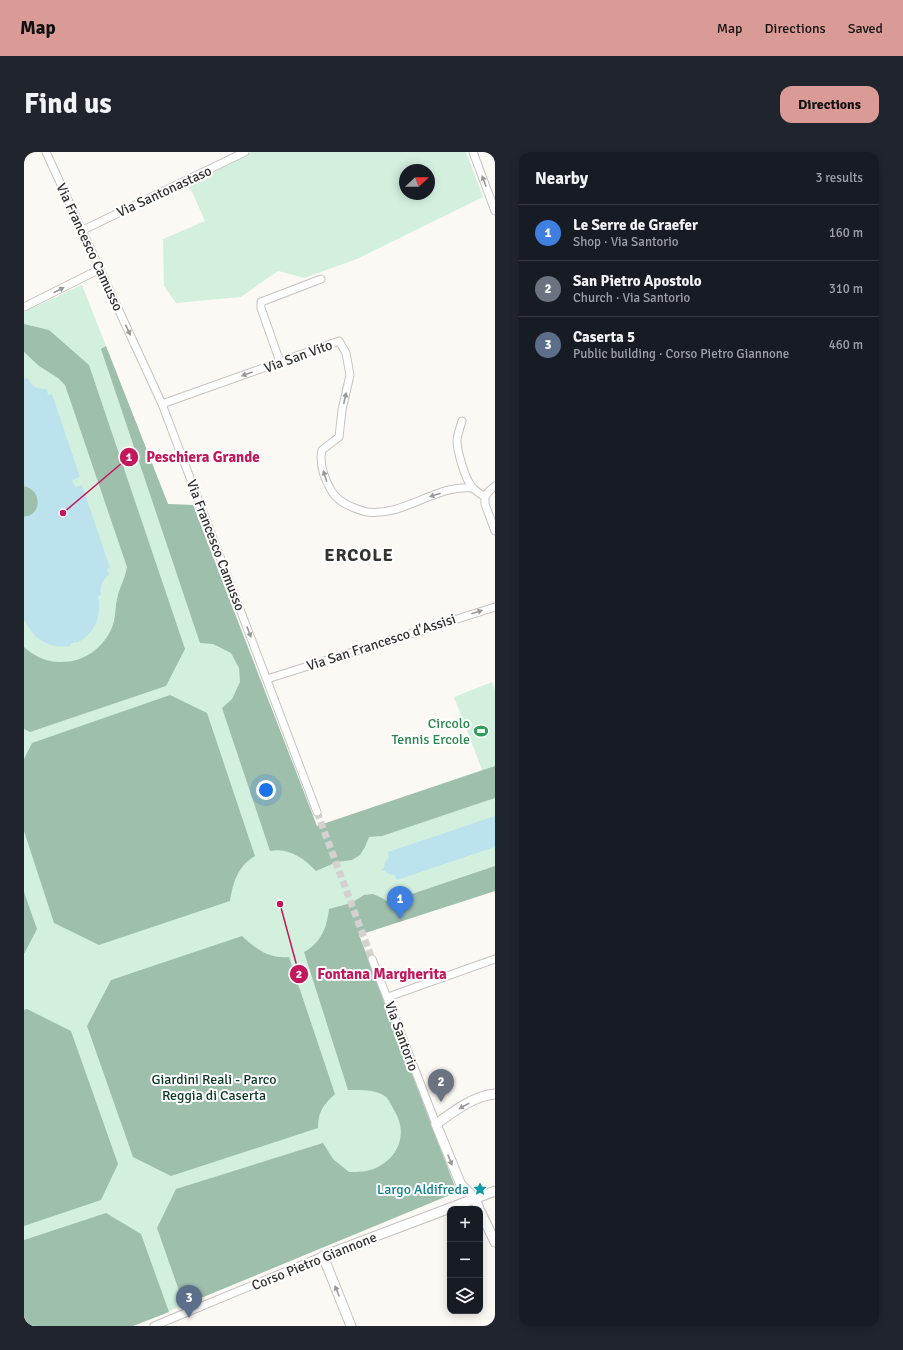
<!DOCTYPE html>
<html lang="en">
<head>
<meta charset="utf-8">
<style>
  :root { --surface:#171b24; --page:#20242c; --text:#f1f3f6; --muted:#9ea1a6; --line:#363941; --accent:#da9b96 }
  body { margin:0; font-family:Signika,sans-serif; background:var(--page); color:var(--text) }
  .controls { position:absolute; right:12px; bottom:12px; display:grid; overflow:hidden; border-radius:8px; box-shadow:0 2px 10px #0003 }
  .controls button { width:36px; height:36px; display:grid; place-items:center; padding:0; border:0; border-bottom:1px solid var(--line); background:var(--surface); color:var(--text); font:20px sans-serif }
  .compass { position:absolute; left:375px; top:12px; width:36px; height:36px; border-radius:50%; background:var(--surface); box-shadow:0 2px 10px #0003; rotate:68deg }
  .you { position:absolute; left:242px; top:638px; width:14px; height:14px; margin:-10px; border:3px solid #fff; border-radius:50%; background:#1a73e8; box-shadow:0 0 0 6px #1a73e833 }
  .badge { display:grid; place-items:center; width:26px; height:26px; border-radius:50%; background:var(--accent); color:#fff; font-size:13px; font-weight:700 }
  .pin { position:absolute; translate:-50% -33px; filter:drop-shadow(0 1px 2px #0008) }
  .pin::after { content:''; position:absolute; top:21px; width:14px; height:12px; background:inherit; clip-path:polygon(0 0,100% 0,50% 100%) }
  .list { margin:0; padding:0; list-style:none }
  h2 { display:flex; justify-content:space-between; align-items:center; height:52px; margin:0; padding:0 16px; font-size:17px }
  h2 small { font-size:13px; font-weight:400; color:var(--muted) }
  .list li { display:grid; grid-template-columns:26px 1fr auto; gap:12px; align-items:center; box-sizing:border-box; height:56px; padding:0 16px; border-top:1px solid var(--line) }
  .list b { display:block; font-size:15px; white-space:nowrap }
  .list p { margin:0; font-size:13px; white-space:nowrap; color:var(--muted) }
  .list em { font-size:13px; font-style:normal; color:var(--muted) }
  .icon { flex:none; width:22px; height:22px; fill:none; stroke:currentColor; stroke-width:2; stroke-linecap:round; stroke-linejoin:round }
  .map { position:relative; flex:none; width:471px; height:1174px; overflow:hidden; border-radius:12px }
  header { display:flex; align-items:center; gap:24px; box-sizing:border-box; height:56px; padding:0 20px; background:var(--accent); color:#111 }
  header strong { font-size:19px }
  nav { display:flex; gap:22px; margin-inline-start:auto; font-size:14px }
  .intro { display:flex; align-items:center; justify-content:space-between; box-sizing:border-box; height:96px; padding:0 24px }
  h1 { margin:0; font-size:28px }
  .button { padding:10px 18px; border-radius:12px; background:var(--accent); color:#111; font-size:14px; font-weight:700 }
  main { display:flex; gap:24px; padding:0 24px }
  aside { flex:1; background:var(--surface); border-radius:12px; box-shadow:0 2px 10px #0003 }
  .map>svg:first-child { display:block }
  .green { fill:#d3f0df; fill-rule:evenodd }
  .forest { fill:#9fbfad }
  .water { fill:#bce2ee }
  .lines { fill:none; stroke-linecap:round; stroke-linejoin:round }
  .minor-tunnel { stroke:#d4d1ce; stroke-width:7; stroke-dasharray:7 3.5; stroke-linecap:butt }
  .minor-casing { stroke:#c5c3be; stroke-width:9 }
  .tertiary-casing { stroke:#c5c3be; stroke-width:11 }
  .minor { stroke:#fff; stroke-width:7 }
  .tertiary { stroke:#fff; stroke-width:9 }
  .oneway { fill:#9a9998 }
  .labels { text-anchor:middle; stroke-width:4; stroke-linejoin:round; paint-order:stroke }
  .street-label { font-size:14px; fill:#343332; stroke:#fff }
  .leisure-label { font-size:14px; fill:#27864d; stroke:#fff; text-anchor:end }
  .park-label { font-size:14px; fill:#0a3624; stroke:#fff }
  .culture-label { font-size:14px; fill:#0d838f; stroke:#fff; text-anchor:end }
  .district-label { font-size:18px; font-weight:bold; letter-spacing:1px; fill:#343332; stroke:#fff }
  .leader { fill:none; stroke:#c2185b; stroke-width:1.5 }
  .callout-dot { fill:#c2185b; stroke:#fff; stroke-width:1.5 }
  .mark-label { font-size:12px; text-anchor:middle; font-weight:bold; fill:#fff }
  .callout-label { font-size:15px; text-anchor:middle; font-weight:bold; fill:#c2185b; stroke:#fff; stroke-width:4; stroke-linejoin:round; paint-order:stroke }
</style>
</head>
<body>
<header>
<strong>Map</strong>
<nav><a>Map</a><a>Directions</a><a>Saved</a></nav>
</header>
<div class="intro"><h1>Find us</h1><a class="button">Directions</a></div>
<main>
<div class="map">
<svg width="471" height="1174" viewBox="0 0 471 1174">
  <rect width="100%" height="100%" fill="#fcf9f5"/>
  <!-- green -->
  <path class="green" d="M227,0H442L459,45L333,107L280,126L254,119L217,145L152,151L140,134L139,87L181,69L165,33ZM381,18H405V42H381Z
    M58,133L144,352L169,353L293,674L458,618L430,545L468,530L471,538V739L335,783L433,1040L109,1174H0V160Z"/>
  <!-- forest -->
  <path class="forest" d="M0,172L25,178L65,213L161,497L142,534L6,580L0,577V495C10,504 22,510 36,510C61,511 84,493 90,469C92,462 91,454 93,447C95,436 101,427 103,415L41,233L34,226L15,214L0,200Z
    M82,194L144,352L169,353L293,674L471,614V646L358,684L345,685L341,695L336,703L328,708L313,710L292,719C280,706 264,695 246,699L198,556L208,547L216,530L215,516L207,501L189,492L176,491L77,197Z
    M0,334C18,337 19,363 0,365Z
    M146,543L183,561L231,704C214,714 209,730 206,749L75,793L30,771L0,679V607L8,591Z
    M471,714V739L335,783L433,1040L160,1153L133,1076L152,1037L299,991L309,1007L325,1020C334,1020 343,1020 352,1016C376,1005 384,980 370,958C368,954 365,948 362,945C353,937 335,938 324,938L280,800C297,791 303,775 305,757L327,751L340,743L349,742L358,746L367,752L379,745Z
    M0,740L13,777L0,802Z
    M218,784C232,797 245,807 265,805L311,942C299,953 294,960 294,976L147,1024L109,1005L63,874L87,828Z
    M3,857L47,879L94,1012L77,1048L0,1074V858Z
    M82,1061L117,1082L145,1160L109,1174H0V1088Z"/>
  <!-- water -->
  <path class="water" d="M4,226C8,235 13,237 23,237L24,243L28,242L56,325L48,328L51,335L58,333L86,416L83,417L85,423C78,428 76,434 77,443L74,444C78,465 71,481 53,491L52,490L46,492V494C26,497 10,488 1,469H0V365C19,363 18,337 0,334V227Z
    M471,664V695L373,728L371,723L365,722L360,718L358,719L357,717L360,716L361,710L365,706L364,700Z"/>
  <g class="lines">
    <!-- minor-tunnel -->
    <path class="minor-tunnel" d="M293,660L348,807"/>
    <defs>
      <path id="minor" d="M22,0L138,252L293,660
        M449,0L471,59
        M59,78L221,0
        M0,155L76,117
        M256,210L237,156V150L297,127
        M138,252L315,189L322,201L326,223L318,258L315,285L298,298C295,312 300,326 307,338C312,347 319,351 328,355C333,357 338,359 343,360C380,365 412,332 449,336
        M438,269C436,275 434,282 433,288C433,299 441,327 448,335C451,339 457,342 461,345V352L471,379
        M461,345L465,339L471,334
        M243,527L471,455
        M348,807L412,972
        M364,845L471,807
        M130,1174L299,1104"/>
      <path id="tertiary" d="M455,1057L451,1046L437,1033L412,972C429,960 449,944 471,942
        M456,1059L471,1090
        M327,1174L299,1104L471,1039"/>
    </defs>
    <!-- minor casing -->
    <use href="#minor" class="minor-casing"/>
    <!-- tertiary casing -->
    <use href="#tertiary" class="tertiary-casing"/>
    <!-- minor -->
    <use href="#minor" class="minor"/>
    <!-- tertiary -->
    <use href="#tertiary" class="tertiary"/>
  </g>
  <!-- one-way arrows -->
  <defs><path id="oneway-solid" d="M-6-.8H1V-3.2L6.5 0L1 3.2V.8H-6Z"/></defs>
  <g class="oneway">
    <use href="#oneway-solid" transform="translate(460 29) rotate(-110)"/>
    <use href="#oneway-solid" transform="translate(35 138) rotate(-27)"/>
    <use href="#oneway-solid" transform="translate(104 178) rotate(65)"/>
    <use href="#oneway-solid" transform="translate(223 222) rotate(160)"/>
    <use href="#oneway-solid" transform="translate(321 246) rotate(-77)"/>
    <use href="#oneway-solid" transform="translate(301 324) rotate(-107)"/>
    <use href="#oneway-solid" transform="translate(411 343) rotate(162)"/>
    <use href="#oneway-solid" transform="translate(453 460) rotate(-17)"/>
    <use href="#oneway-solid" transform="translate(225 480) rotate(69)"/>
    <use href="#oneway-solid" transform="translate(440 954) rotate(151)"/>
    <use href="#oneway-solid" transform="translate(426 1008) rotate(68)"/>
    <use href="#oneway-solid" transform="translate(313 1139) rotate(-112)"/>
  </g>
  <!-- icons -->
  <defs>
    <symbol id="stadium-bare" viewBox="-9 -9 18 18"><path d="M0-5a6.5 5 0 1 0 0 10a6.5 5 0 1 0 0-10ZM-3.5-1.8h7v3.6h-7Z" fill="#2e9e5b" stroke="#fff" stroke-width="2.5" paint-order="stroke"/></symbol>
    <symbol id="sight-bare" viewBox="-9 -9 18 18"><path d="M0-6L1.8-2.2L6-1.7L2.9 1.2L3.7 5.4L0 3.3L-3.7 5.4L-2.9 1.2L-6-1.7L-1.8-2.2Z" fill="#0f9aa8" stroke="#fff" stroke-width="2.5" paint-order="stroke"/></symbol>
  </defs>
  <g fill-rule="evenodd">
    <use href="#stadium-bare" x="447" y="569" width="20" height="20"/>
    <use href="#sight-bare" x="446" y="1027" width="20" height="20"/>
  </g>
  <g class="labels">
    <!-- street labels -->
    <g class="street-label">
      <text transform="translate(140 39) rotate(-25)" y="5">Via Santonastaso</text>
      <text transform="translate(66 95) rotate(65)" y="5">Via Francesco Camusso</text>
      <text transform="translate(274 204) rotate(-20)" y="5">Via San Vito</text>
      <text transform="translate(192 393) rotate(69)" y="5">Via Francesco Camusso</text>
      <text transform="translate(357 490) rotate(-18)" y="5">Via San Francesco d'Assisi</text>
      <text transform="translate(378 884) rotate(70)" y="5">Via Santorio</text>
      <text transform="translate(290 1109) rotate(-22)" y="5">Corso Pietro Giannone</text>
    </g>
    <!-- leisure labels -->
    <g class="leisure-label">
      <text x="446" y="576">Circolo<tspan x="446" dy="16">Tennis Ercole</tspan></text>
    </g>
    <!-- park labels -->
    <g class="park-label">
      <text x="190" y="932">Giardini Reali - Parco<tspan x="190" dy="16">Reggia di Caserta</tspan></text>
    </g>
    <!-- culture labels -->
    <g class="culture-label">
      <text x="445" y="1042">Largo Aldifreda</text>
    </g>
    <!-- district labels -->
    <g class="district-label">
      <text x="335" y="409">ERCOLE</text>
    </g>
  </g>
  <!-- callouts -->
  <path class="leader" d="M39 361L105 305M256 752L275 822"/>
  <g class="callout-dot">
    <circle cx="39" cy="361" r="4"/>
    <circle cx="256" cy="752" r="4"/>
    <circle cx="105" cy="305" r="10"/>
    <circle cx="275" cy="822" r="10"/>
  </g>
  <g class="mark-label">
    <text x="105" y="309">1</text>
    <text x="275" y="826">2</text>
  </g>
  <g class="callout-label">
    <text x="179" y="310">Peschiera Grande</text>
    <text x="358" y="827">Fontana Margherita</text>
  </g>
</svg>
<div class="controls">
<button>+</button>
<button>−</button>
<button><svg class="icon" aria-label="layers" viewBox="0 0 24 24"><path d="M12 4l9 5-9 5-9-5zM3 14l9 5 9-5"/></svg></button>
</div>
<svg class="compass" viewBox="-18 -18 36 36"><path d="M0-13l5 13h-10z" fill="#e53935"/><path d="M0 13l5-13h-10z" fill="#9ea1a6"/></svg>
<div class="you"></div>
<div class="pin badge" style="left:376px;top:767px;background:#3f7fe0">1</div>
<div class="pin badge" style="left:417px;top:950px;background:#6b7280">2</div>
<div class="pin badge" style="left:165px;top:1166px;background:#5c6f8a">3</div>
</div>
<aside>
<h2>Nearby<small>3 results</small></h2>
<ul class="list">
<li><span class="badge" style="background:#3f7fe0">1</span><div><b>Le Serre de Graefer</b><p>Shop · Via Santorio</p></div><em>160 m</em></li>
<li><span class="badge" style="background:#6b7280">2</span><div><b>San Pietro Apostolo</b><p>Church · Via Santorio</p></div><em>310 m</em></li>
<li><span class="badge" style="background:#5c6f8a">3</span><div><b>Caserta 5</b><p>Public building · Corso Pietro Giannone</p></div><em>460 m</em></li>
</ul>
</aside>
</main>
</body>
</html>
